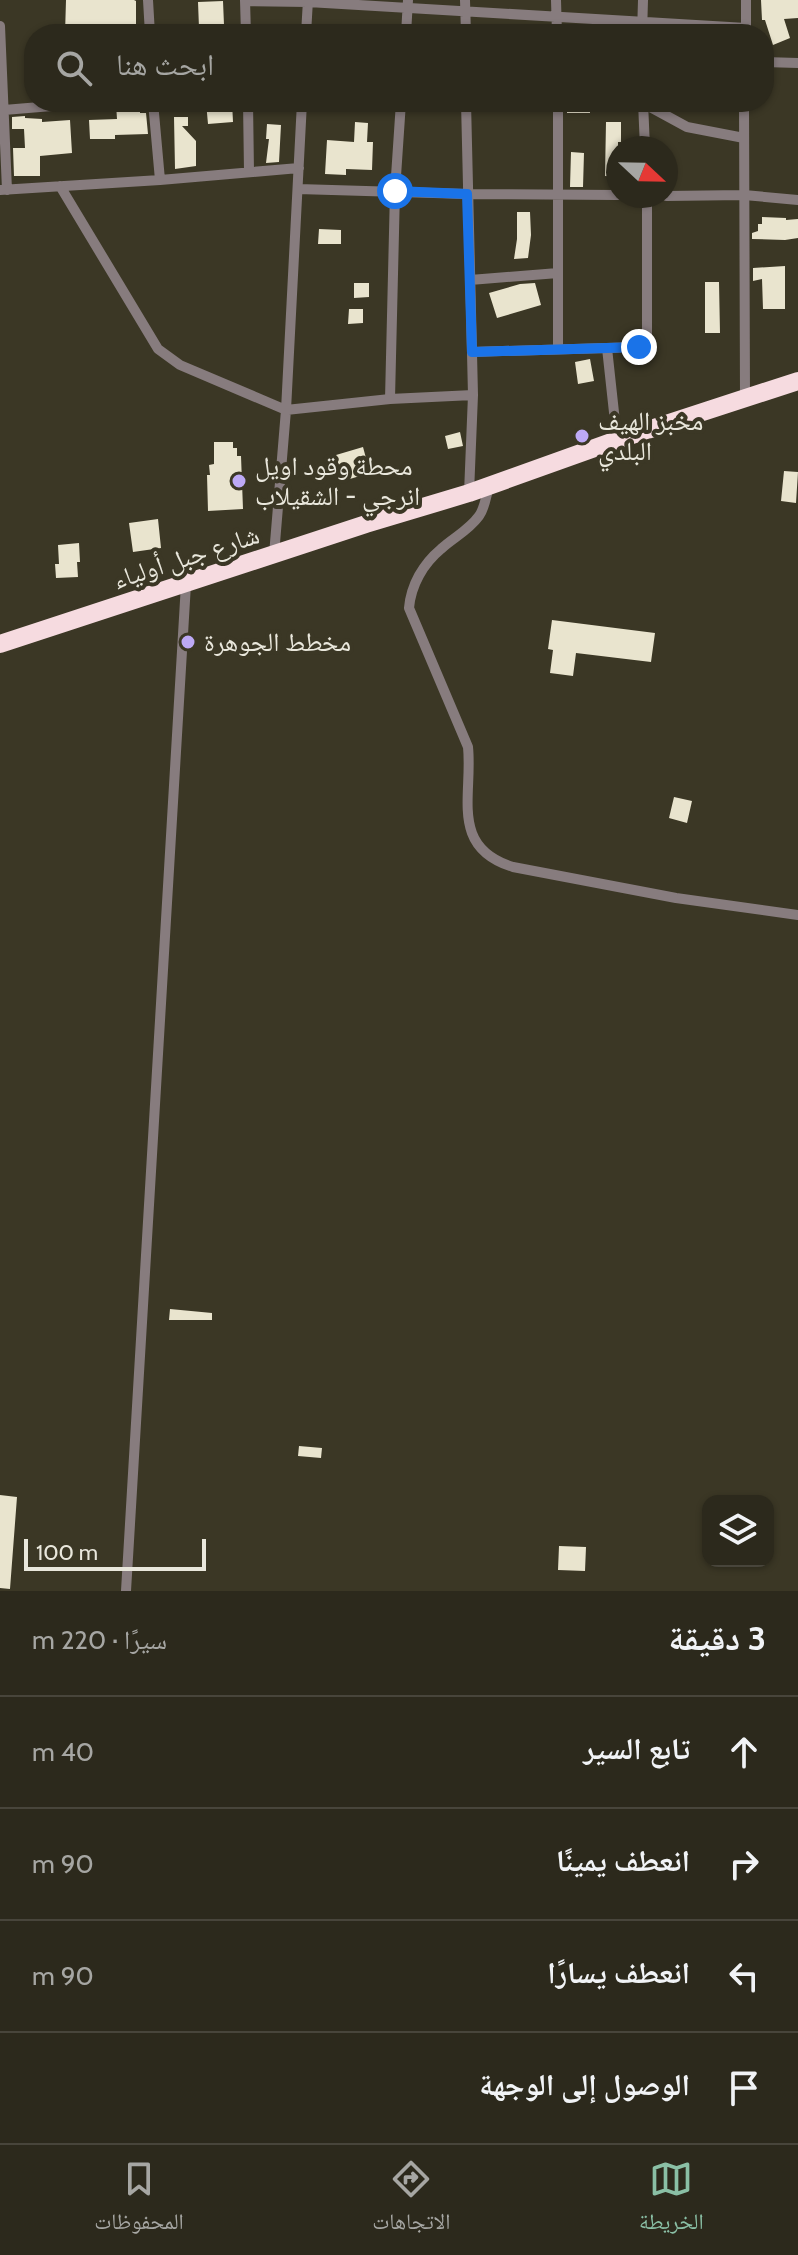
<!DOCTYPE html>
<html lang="ar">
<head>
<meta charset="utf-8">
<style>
  :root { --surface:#2c291c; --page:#383529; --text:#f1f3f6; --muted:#a6a6a3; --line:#48453b; --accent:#8abfa5 }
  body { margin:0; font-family:Cabin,"Noto Naskh Arabic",sans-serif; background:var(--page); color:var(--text); direction:rtl }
  .controls { position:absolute; right:24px; bottom:24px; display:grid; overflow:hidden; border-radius:16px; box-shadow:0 2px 6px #0004 }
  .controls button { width:72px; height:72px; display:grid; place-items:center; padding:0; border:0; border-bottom:2px solid var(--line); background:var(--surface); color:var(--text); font:40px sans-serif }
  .compass { position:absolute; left:606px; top:136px; width:72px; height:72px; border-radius:50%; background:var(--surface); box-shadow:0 2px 6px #0004; rotate:112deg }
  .scale { position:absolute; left:24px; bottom:20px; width:182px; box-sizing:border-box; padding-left:8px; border:4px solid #e9e7dc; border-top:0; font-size:22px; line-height:28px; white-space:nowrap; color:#e9e7dc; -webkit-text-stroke:6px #3b3725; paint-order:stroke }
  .stop { position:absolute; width:24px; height:24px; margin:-18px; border:6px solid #1a73e8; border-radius:50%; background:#fff }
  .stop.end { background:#1a73e8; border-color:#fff; box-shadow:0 2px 8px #0008 }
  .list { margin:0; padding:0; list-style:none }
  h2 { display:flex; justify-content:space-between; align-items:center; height:104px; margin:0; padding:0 32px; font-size:34px }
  h2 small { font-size:26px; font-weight:400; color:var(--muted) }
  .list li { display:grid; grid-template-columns:52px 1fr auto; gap:24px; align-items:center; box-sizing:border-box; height:112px; padding:0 32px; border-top:2px solid var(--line) }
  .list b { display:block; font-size:30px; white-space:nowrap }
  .list em { font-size:26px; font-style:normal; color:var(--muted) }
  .icon { flex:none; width:44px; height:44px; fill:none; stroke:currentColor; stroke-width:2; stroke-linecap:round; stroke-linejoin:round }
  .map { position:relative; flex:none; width:798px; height:1591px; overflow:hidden; direction:ltr }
  .search { position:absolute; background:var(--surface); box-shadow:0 2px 6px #0004; left:24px; right:24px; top:24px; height:88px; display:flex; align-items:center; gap:20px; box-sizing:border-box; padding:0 28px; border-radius:32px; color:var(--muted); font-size:30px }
  .sheet { height:552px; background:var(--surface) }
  nav { display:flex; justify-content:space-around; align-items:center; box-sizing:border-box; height:112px; border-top:2px solid var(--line); background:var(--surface); font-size:22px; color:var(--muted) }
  nav a { display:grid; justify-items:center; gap:4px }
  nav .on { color:var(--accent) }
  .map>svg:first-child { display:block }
  .building { fill:#e9e4ce }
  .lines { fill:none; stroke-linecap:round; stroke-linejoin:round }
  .street { stroke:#877c7e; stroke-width:10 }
  .highway { stroke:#f6dbe0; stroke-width:18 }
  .route { stroke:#1a73e8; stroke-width:10 }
  .poi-dot { fill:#bda9f5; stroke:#3b3725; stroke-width:3 }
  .labels { text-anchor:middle; stroke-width:8; stroke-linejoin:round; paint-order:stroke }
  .poi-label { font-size:26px; fill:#e9e7dc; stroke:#3b3725; text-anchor:start }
  .street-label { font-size:26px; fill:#e9e7dc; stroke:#3b3725 }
</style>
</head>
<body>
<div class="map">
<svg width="798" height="1591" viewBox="0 0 798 1591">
  <rect width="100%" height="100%" fill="#3b3725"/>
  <!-- building -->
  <path class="building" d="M66,0H134L136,1V31H126V34H65Z
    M761,0H798V18L784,19L790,38L773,45L765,20H762Z
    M223,1L224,25L199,28L198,2Z
    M206,102H232L233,122L208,124Z
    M567,102H590V113H567Z
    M131,103V106L137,105V108H140V113H146L148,134L115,135V139H90L89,120L117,119L116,104Z
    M25,116V118L42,119V122L70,120L72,153L40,156V176H14L13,148H25L24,129H12V117Z
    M174,117H188V126H182L196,141V166L175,169Z
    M355,122L368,123L367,142H373L372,170L346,169V175L325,174L327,140L354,142Z
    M606,122H621V142H618V177L605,176Z
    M267,124L281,125L279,162L266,163L269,139H266Z
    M571,152L584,153L583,187H570Z
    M517,212H530L531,235L528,258L514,259L517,239Z
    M762,217L786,218V220L798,219V238L785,240L752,239V233L758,231V224H762Z
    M319,229L341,230V244H318Z
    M785,266V309H763L762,279L753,281V268Z
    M705,282H719L720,333H705Z
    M354,283H369V297L354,298Z
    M535,283L541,305L497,318L489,293L520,284Z
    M349,309H363V323L348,324Z
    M590,359L594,381L578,384L575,362Z
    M460,432L463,446L448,449L445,436Z
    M214,442H233V448H237V456H241L243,509L208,511L207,475H210L209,465L214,464Z
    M363,447L370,473L343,481L336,455Z
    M784,471L798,472L796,503L781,501Z
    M158,519L161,548L133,552L129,523Z
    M79,543L80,562H77L78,577L56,578L55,564H59L58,545Z
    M552,620L655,633L651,662L576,653L573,676L550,673L553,650L548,649Z
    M674,797L692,801L687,823L669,818Z
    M170,1309L212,1313V1320H169Z
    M299,1446L322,1448L321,1458L298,1456Z
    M0,1495L17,1497L10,1589L0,1588Z
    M559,1546L586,1547L585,1571L558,1570Z"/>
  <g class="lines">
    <!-- street -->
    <path class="street" d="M148,0L150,34
      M245,0L246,34
      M465,0L466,34
      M556,0L557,34
      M245,1L308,2L746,28
      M0,26L7,190
      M746,32V0
      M306,34L308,0
      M406,34L408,0
      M642,34L643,0
      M764,62L798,63
      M153,102L160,180
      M248,102L249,172
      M466,102L473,395L469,493
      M558,102V349
      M643,102L645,148
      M744,102L745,398
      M643,103L687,127L744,138
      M4,110L100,102
      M60,186L158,349L180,365L286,410L390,399L473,395
      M298,189L467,194L618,195
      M0,190L160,180L299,168
      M666,196L744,195L798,200
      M470,280L558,273
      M607,348L617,440
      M472,352L639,347L645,341L647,334V196
      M390,399L395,191L401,102
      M489,486C486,496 485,508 479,516C468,531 454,537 441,549C423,564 411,585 409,608L468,747C473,795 449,847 513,867L676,898L798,915
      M274,555L286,410L302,102
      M126,1591L186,584"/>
    <!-- highway -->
    <path class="highway" d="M0,644L366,524L469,493L617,440L798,381"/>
  </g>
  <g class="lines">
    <!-- route -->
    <path class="route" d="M395,191L467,194L472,352L639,347"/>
  </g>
  <!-- markers -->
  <g class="poi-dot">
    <circle cx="582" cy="436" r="8"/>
    <circle cx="239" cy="481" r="8"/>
    <circle cx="188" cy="642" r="8"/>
  </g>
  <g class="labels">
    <!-- poi labels -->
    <g class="poi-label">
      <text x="598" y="430">مخبز الهيف<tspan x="598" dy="30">البلدي</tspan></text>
      <text x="255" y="475">محطة وقود اويل<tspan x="255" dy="30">انرجي - الشقيلاب</tspan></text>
      <text x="204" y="651">مخطط الجوهرة</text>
    </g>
    <!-- street labels -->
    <g class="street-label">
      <text transform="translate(186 557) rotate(-18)" y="9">شارع جبل أولياء</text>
    </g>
  </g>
</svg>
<div class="controls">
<button><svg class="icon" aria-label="layers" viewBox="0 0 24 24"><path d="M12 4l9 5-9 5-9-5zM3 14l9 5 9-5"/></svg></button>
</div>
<svg class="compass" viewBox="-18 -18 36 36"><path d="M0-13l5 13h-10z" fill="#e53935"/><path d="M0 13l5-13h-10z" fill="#a6a6a3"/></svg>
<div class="scale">100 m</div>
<div class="stop" style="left:395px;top:191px"></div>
<div class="stop end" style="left:639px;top:347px"></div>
<div class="search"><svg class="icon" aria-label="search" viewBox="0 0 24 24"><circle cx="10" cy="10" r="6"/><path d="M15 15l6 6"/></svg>ابحث هنا</div>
</div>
<section class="sheet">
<h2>3 دقيقة<small>سيرًا · 220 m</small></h2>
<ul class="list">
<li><svg class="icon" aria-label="ahead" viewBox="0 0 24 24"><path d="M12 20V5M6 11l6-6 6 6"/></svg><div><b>تابع السير</b></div><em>40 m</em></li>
<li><svg class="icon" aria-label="right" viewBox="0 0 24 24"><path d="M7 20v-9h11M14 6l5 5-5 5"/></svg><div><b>انعطف يمينًا</b></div><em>90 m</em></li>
<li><svg class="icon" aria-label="left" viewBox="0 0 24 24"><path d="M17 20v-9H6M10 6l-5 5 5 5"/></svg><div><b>انعطف يسارًا</b></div><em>90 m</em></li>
<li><svg class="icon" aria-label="arrive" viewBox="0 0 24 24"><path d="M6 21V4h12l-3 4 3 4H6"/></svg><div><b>الوصول إلى الوجهة</b></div></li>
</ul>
</section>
<nav>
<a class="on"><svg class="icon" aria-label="map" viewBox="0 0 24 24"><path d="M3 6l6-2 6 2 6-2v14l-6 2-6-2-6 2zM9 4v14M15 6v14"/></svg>الخريطة</a>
<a><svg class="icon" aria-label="directions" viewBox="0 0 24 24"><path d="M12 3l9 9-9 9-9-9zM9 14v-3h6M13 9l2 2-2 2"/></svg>الاتجاهات</a>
<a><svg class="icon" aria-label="saved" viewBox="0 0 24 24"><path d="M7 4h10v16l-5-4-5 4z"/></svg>المحفوظات</a>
</nav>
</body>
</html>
